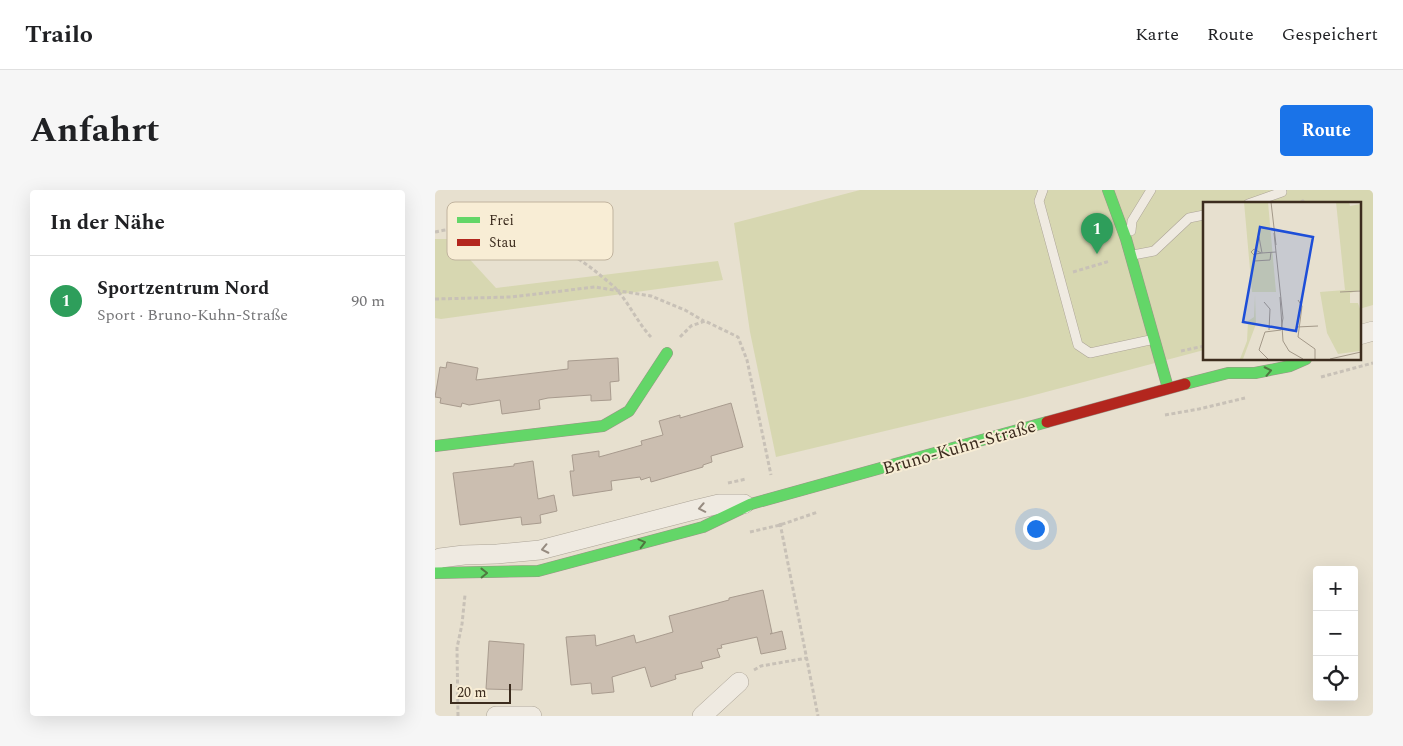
<!DOCTYPE html>
<html lang="de">
<head>
<meta charset="utf-8">
<style>
  :root { --surface:#fff; --page:#f6f6f6; --text:#202124; --muted:#757577; --line:#e0e0e0; --accent:#1a73e8 }
  body { margin:0; font-family:Spectral,serif; background:var(--page); color:var(--text) }
  .controls { position:absolute; right:15px; bottom:15px; display:grid; overflow:hidden; border-radius:5px; box-shadow:0 5px 20px #0002 }
  .controls button { width:45px; height:45px; display:grid; place-items:center; padding:0; border:0; border-bottom:1px solid var(--line); background:var(--surface); color:var(--text); font:25px sans-serif }
  .scale { position:absolute; left:15px; bottom:12px; width:61px; box-sizing:border-box; padding-left:5px; border:2px solid #3c2c1e; border-top:0; font-size:14px; line-height:18px; white-space:nowrap; color:#3c2c1e; -webkit-text-stroke:4px #f8edd5; paint-order:stroke }
  .you { position:absolute; left:600px; top:338px; width:18px; height:18px; margin:-12px; border:4px solid #fff; border-radius:50%; background:#1a73e8; box-shadow:0 0 0 8px #1a73e833 }
  .badge { display:grid; place-items:center; width:32px; height:32px; border-radius:50%; background:var(--accent); color:#fff; font-size:16px; font-weight:700 }
  .pin { position:absolute; translate:-50% -41px; filter:drop-shadow(0 1px 2px #0008) }
  .pin::after { content:''; position:absolute; top:26px; width:18px; height:15px; background:inherit; clip-path:polygon(0 0,100% 0,50% 100%) }
  .list { margin:0; padding:0; list-style:none }
  h2 { display:flex; justify-content:space-between; align-items:center; height:65px; margin:0; padding:0 20px; font-size:21px }
  h2 small { font-size:16px; font-weight:400; color:var(--muted) }
  .list li { display:grid; grid-template-columns:32px 1fr auto; gap:15px; align-items:center; box-sizing:border-box; height:90px; padding:0 20px; border-top:1px solid var(--line) }
  .list b { display:block; font-size:19px; white-space:nowrap }
  .list p { margin:0; font-size:16px; white-space:nowrap; color:var(--muted) }
  .list em { font-size:16px; font-style:normal; color:var(--muted) }
  .icon { flex:none; width:28px; height:28px; fill:none; stroke:currentColor; stroke-width:2; stroke-linecap:round; stroke-linejoin:round }
  .map { position:relative; flex:none; width:938px; height:526px; overflow:hidden; border-radius:5px }
  header { display:flex; align-items:center; gap:30px; box-sizing:border-box; height:70px; padding:0 25px; background:var(--surface); border-bottom:1px solid var(--line) }
  header strong { font-size:24px }
  nav { display:flex; gap:28px; margin-inline-start:auto; font-size:18px }
  .intro { display:flex; align-items:center; justify-content:space-between; box-sizing:border-box; height:120px; padding:0 30px }
  h1 { margin:0; font-size:35px }
  .button { padding:12px 22px; border-radius:5px; background:var(--accent); color:#fff; font-size:18px; font-weight:700 }
  main { display:flex; gap:30px; padding:0 30px }
  aside { flex:1; background:var(--surface); border-radius:5px; box-shadow:0 5px 20px #0002 }
  .map>svg:first-child { display:block }
  .green { fill:#d7d7b1 }
  .building { fill:#cbbeb0; stroke:#a89b8e }
  .lines { fill:none; stroke-linecap:round; stroke-linejoin:round }
  .lane-casing { stroke:#aca497; stroke-width:10 }
  .street-casing { stroke:#aca497; stroke-width:20 }
  .fast-casing { stroke:#9c9488; stroke-width:12 }
  .jam-casing { stroke:#9c9488; stroke-width:12 }
  .path { stroke:#c8c1b7; stroke-width:3; stroke-dasharray:4 2.5; stroke-linecap:butt }
  .lane { stroke:#efeae1; stroke-width:9 }
  .street { stroke:#efeae1; stroke-width:19 }
  .fast { stroke:#63d668; stroke-width:11 }
  .jam { stroke:#b3261e; stroke-width:11 }
  .oneway { stroke:#4e783f }
  .oneway2 { stroke:#968b80 }
  .labels { text-anchor:middle; stroke-width:4; stroke-linejoin:round; paint-order:stroke }
  .street-label { font-size:18px; fill:#3c2c1e; stroke:#f8edd5 }
  .inset-road { fill:none; stroke:#a39888; stroke-width:1 }
  .view { fill:#1d4ed8; fill-opacity:0.15; stroke:#1d4ed8; stroke-width:2.5 }
  .inset-edge { fill:none; stroke:#3c2c1e; stroke-width:2.5 }
  .key { fill:#f8edd5; stroke:#c0b39e; stroke-width:1 }
  .key-label { font-size:14px; fill:#3c2c1e }
</style>
</head>
<body>
<header>
<strong>Trailo</strong>
<nav><a>Karte</a><a>Route</a><a>Gespeichert</a></nav>
</header>
<div class="intro"><h1>Anfahrt</h1><a class="button">Route</a></div>
<main>
<aside>
<h2>In der Nähe<small></small></h2>
<ul class="list">
<li><span class="badge" style="background:#2e9e5b">1</span><div><b>Sportzentrum Nord</b><p>Sport · Bruno-Kuhn-Straße</p></div><em>90 m</em></li>
</ul>
</aside>
<div class="map">
<svg width="938" height="526" viewBox="0 0 938 526">
  <rect width="100%" height="100%" fill="#e7e0cf"/>
  <!-- green -->
  <path class="green" d="M425,0H938V115L924,119V14H769V160L592,207L341,267L315,142L299,33Z
    M0,49H16L61,98L283,71L288,90L6,129L0,128Z"/>
  <!-- building -->
  <path class="building" d="M183,168L184,191L175,192L176,210L156,211V205L113,208L104,210L105,219L67,224L65,210L34,215L27,213L26,217L5,213L6,208L0,207L5,177L11,178L12,172L43,178L41,190L133,179V171Z
    M296,213L308,257L276,266L277,272L268,275V277L216,292L215,287L206,290L205,287L176,291L177,300L138,306L135,281H139L137,265L164,261V267L207,255L206,251L228,245L224,231L245,225V228Z
    M98,271L103,309L119,305L122,321L105,325L106,333L87,335L86,327L25,335L18,283L79,276V274Z
    M328,400L337,443L335,444L347,441L351,459L326,464L322,447L286,455L287,458L282,459L285,467L266,472L268,478L240,485L241,489L216,497L210,477L177,487L179,502L157,504L156,493L136,495L131,447L160,445L161,456L199,445L201,453L238,442L234,426L294,410V408Z
    M54,451L89,454L87,500L51,499Z"/>
  <g class="lines">
    <defs>
      <path id="lane" d="M608,0L604,11L643,155L655,163L715,150
        M813,14L847,2
        M696,41L697,31L716,0
        M698,65L719,61L754,28L769,25"/>
      <path id="street" d="M924,145L938,141
        M0,371L5,368L29,365L62,364L105,360L259,320L284,314H309
        M61,526H97
        M267,526L304,492"/>
      <path id="fast" d="M673,0L691,49L733,198
        M750,194L793,183H820L855,176L871,169
        M0,256L168,236L194,221L232,163
        M0,383L103,381L268,337L316,314L612,232"/>
      <path id="jam" d="M612,232L750,194"/>
    </defs>
    <!-- lane casing -->
    <use href="#lane" class="lane-casing"/>
    <!-- street casing -->
    <use href="#street" class="street-casing"/>
    <!-- fast casing -->
    <use href="#fast" class="fast-casing"/>
    <!-- jam casing -->
    <use href="#jam" class="jam-casing"/>
    <!-- path -->
    <path class="path" d="M860,14L868,11L869,14
      M0,42C59,29 120,47 165,85C171,90 178,95 182,100C195,115 203,133 216,147
      M638,82L675,71
      M0,109L76,107L160,97L216,106L250,120L269,131
      M245,147L256,136L270,131L303,147L312,170L336,285
      M746,161L769,156
      M886,187L938,173
      M730,225L764,219L810,208
      M293,293L311,289
      M345,333L383,526
      M315,342L345,335L383,322
      M319,480L326,476L372,468
      M23,526L22,458L27,434L30,405"/>
    <!-- lane -->
    <use href="#lane" class="lane"/>
    <!-- street -->
    <use href="#street" class="street"/>
    <!-- fast -->
    <use href="#fast" class="fast"/>
    <!-- jam -->
    <use href="#jam" class="jam"/>
  </g>
  <!-- one-way arrows -->
  <defs><path id="oneway-chevron" d="M-2-3.5L2.5 0L-2 3.5" fill="none" stroke-width="1.6" stroke-linecap="round" stroke-linejoin="round" transform="scale(1.25)"/></defs>
  <g class="oneway">
    <use href="#oneway-chevron" transform="translate(833 181) rotate(-12)"/>
    <use href="#oneway-chevron" transform="translate(207 353) rotate(-15)"/>
    <use href="#oneway-chevron" transform="translate(49 383) rotate(-1)"/>
  </g>
  <g class="oneway2">
    <use href="#oneway-chevron" transform="translate(267 318) rotate(169)"/>
    <use href="#oneway-chevron" transform="translate(110 359) rotate(168)"/>
  </g>
  <g class="labels">
    <!-- street labels -->
    <g class="street-label">
      <text transform="translate(524 257) rotate(-16)" y="6">Bruno-Kuhn-Straße</text>
    </g>
  </g>
  <!-- overview -->
  <g transform="translate(768 12)">
    <rect width="158" height="158" fill="#e7e0cf"/>
    <path d="M41,0H65L73,90H49ZM133,0H146L147,4L157,2V88L147,91V101H155L157,107V149L135,152L124,131L117,90L142,88ZM52,93L53,122L40,157H37L44,139L45,119L51,115Z" fill="#d7d7b1"/>
    <path class="inset-road" d="M68,0L73,43M71,31L80,116L78,128M56,35L59,51M68,50L67,58L51,59L52,52L59,51L73,50M51,53L48,50L51,47L58,51M137,90L158,89M77,95L80,139L86,149L100,157M95,98L99,104L95,135L112,147V157M61,100L67,107L66,128M94,125L115,124M65,157L56,148L62,130L78,128M127,157L158,150"/>
    <path class="view" d="M57,25L110,35L93,129L40,120Z"/>
    <rect width="158" height="158" class="inset-edge"/>
  </g>
  <!-- legend -->
  <rect x="12" y="12" width="166" height="58" rx="8" class="key"/>
  <rect x="22" y="27" width="23" height="6" fill="#63d668"/>
  <rect x="22" y="49" width="23" height="7" fill="#b3261e"/>
  <g class="key-label">
    <text x="54" y="35">Frei</text>
    <text x="54" y="57">Stau</text>
  </g>
</svg>
<div class="controls">
<button>+</button>
<button>−</button>
<button><svg class="icon" aria-label="locate" viewBox="0 0 24 24"><circle cx="12" cy="12" r="6"/><path d="M12 2v4M12 18v4M2 12h4M18 12h4"/></svg></button>
</div>
<div class="scale">20 m</div>
<div class="you"></div>
<div class="pin badge" style="left:662px;top:64px;background:#2e9e5b">1</div>
</div>
</main>
</body>
</html>
